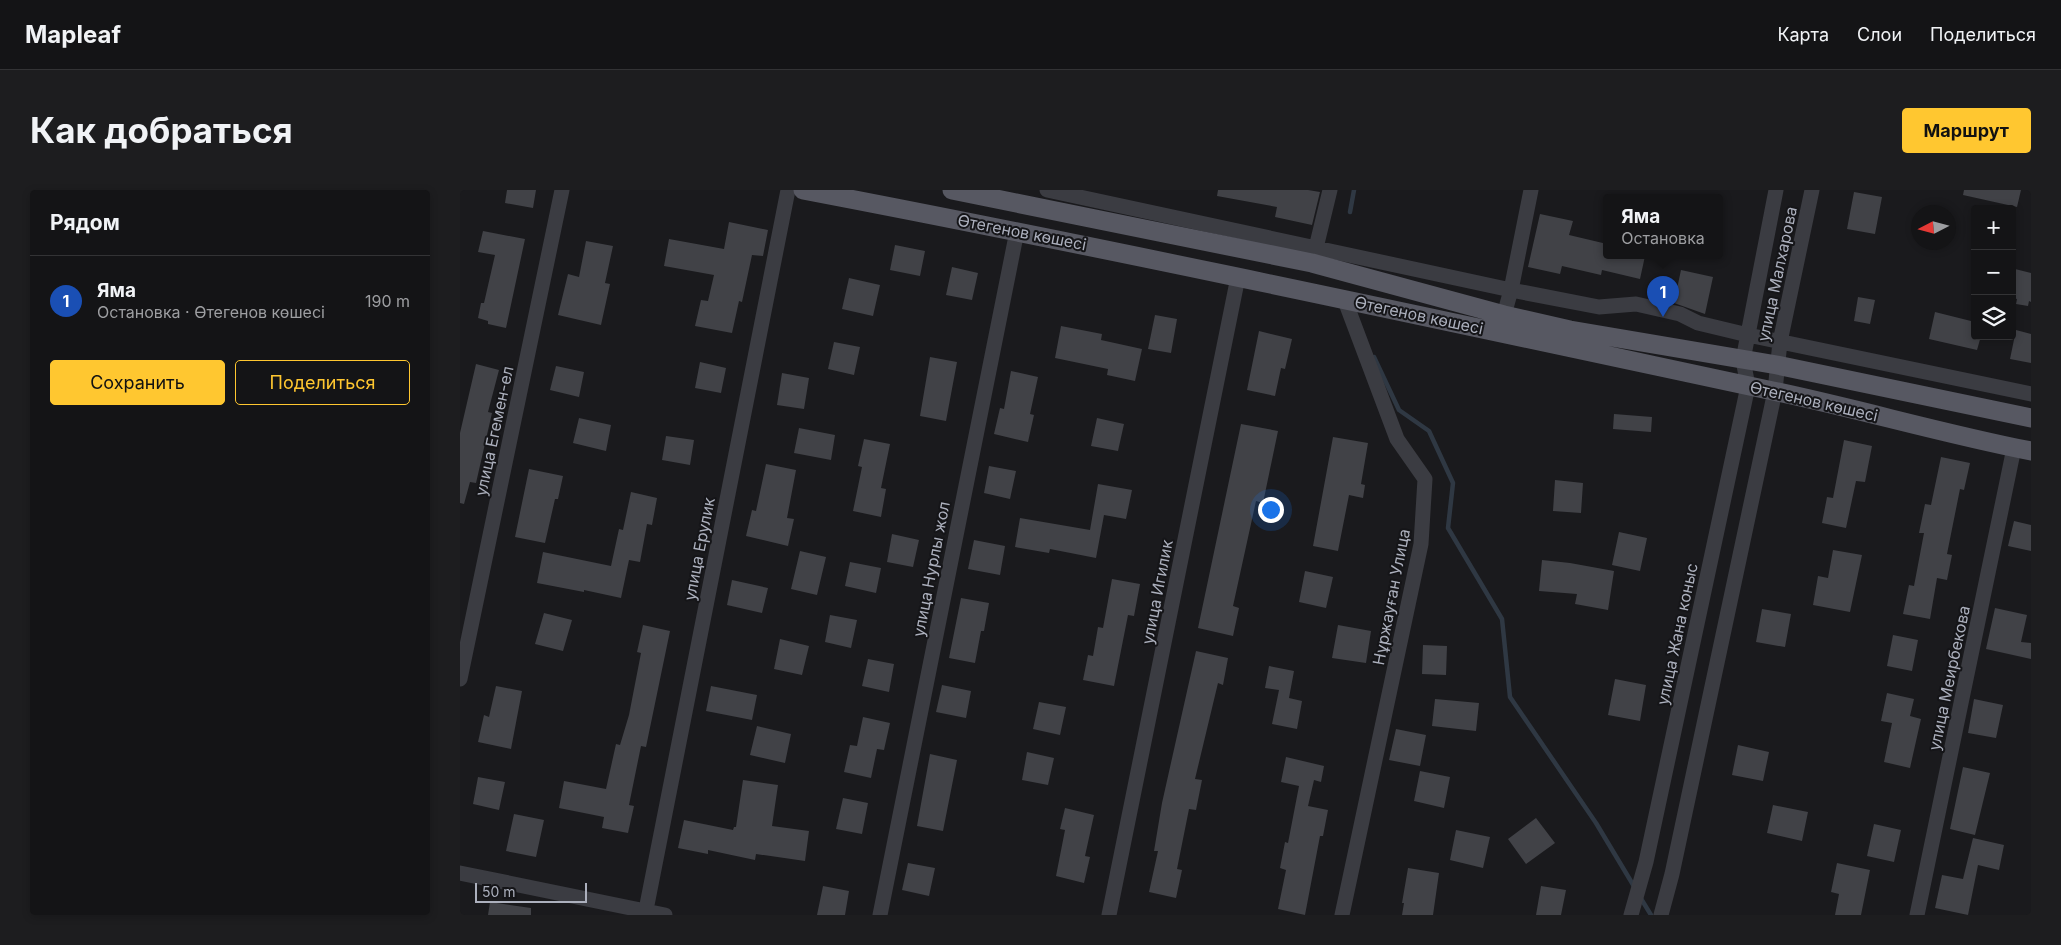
<!DOCTYPE html>
<html lang="ru">
<head>
<meta charset="utf-8">
<style>
  :root { --surface:#141416; --page:#1d1d1f; --text:#f1f3f6; --muted:#9d9ea1; --line:#333335; --accent:#ffc730 }
  body { margin:0; font-family:Inter,sans-serif; background:var(--page); color:var(--text) }
  .controls { position:absolute; right:15px; top:15px; display:grid; overflow:hidden; border-radius:5px; box-shadow:0 2px 8px #0003 }
  .controls button { width:45px; height:45px; display:grid; place-items:center; padding:0; border:0; border-bottom:1px solid var(--line); background:var(--surface); color:var(--text); font:25px sans-serif }
  .compass { position:absolute; left:1451px; top:15px; width:45px; height:45px; border-radius:50%; background:var(--surface); box-shadow:0 2px 8px #0003; rotate:264deg }
  .scale { position:absolute; left:15px; bottom:12px; width:112px; box-sizing:border-box; padding-left:5px; border:2px solid #acb0bd; border-top:0; font-size:14px; line-height:18px; white-space:nowrap; color:#acb0bd; -webkit-text-stroke:4px #151518; paint-order:stroke }
  .you { position:absolute; left:810px; top:319px; width:18px; height:18px; margin:-12px; border:4px solid #fff; border-radius:50%; background:#1a73e8; box-shadow:0 0 0 8px #1a73e833 }
  .badge { display:grid; place-items:center; width:32px; height:32px; border-radius:50%; background:var(--accent); color:#fff; font-size:16px; font-weight:700 }
  .pin { position:absolute; translate:-50% -41px; filter:drop-shadow(0 1px 2px #0008) }
  .pin::after { content:''; position:absolute; top:26px; width:18px; height:15px; background:inherit; clip-path:polygon(0 0,100% 0,50% 100%) }
  .popup { position:absolute; left:1143px; top:4px; width:120px; height:65px; box-sizing:border-box; display:grid; place-content:center; border-radius:5px; background:var(--surface); filter:drop-shadow(0 1px 4px #0005); font-size:16px; white-space:nowrap; color:var(--muted) }
  .popup b { font-size:19px; color:var(--text) }
  .popup::after { content:''; position:absolute; left:50%; top:100%; margin-left:-10px; border:10px solid transparent; border-top-color:var(--surface) }
  .list { margin:0; padding:0; list-style:none }
  h2 { display:flex; justify-content:space-between; align-items:center; height:65px; margin:0; padding:0 20px; font-size:21px }
  h2 small { font-size:16px; font-weight:400; color:var(--muted) }
  .list li { display:grid; grid-template-columns:32px 1fr auto; gap:15px; align-items:center; box-sizing:border-box; height:90px; padding:0 20px; border-top:1px solid var(--line) }
  .list b { display:block; font-size:19px; white-space:nowrap }
  .list p { margin:0; font-size:16px; white-space:nowrap; color:var(--muted) }
  .list em { font-size:16px; font-style:normal; color:var(--muted) }
  .actions { display:flex; gap:10px; padding:15px 20px }
  .actions a { flex:1; padding:11px 0; border:1px solid var(--accent); border-radius:5px; text-align:center; font-size:18px; color:var(--accent) }
  .actions .main { background:var(--accent); color:#111 }
  .icon { flex:none; width:28px; height:28px; fill:none; stroke:currentColor; stroke-width:2; stroke-linecap:round; stroke-linejoin:round }
  .map { position:relative; flex:none; width:1571px; height:725px; overflow:hidden; border-radius:5px }
  header { display:flex; align-items:center; gap:30px; box-sizing:border-box; height:70px; padding:0 25px; background:var(--surface); border-bottom:1px solid var(--line) }
  header strong { font-size:24px }
  nav { display:flex; gap:28px; margin-inline-start:auto; font-size:18px }
  .intro { display:flex; align-items:center; justify-content:space-between; box-sizing:border-box; height:120px; padding:0 30px }
  h1 { margin:0; font-size:35px }
  .button { padding:12px 22px; border-radius:5px; background:var(--accent); color:#111; font-size:18px; font-weight:700 }
  main { display:flex; gap:30px; padding:0 30px }
  aside { flex:1; background:var(--surface); border-radius:5px; box-shadow:0 2px 8px #0003 }
  .map>svg:first-child { display:block }
  .lines { fill:none; stroke-linecap:round; stroke-linejoin:round }
  .stream { stroke:#2f3843; stroke-width:4.5 }
  .building { fill:#414247 }
  .minor { stroke:#3b3c42; stroke-width:15 }
  .major { stroke:#575862; stroke-width:19 }
  .labels { text-anchor:middle; stroke-width:4; stroke-linejoin:round; paint-order:stroke }
  .street-label { font-size:16px; fill:#acb0bd; stroke:#151518 }
</style>
</head>
<body>
<header>
<strong>Mapleaf</strong>
<nav><a>Карта</a><a>Слои</a><a>Поделиться</a></nav>
</header>
<div class="intro"><h1>Как добраться</h1><a class="button">Маршрут</a></div>
<main>
<aside>
<h2>Рядом<small></small></h2>
<ul class="list">
<li><span class="badge" style="background:#1a4fb4">1</span><div><b>Яма</b><p>Остановка · Өтегенов көшесі</p></div><em>190 m</em></li>
</ul>
<div class="actions"><a class="main">Сохранить</a><a>Поделиться</a></div>
</aside>
<div class="map">
<svg width="1571" height="725" viewBox="0 0 1571 725">
  <rect width="100%" height="100%" fill="#1a1a1d"/>
  <g class="lines">
    <!-- stream -->
    <path class="stream" d="M890,22L894,0
      M914,167L939,220L969,241L993,293L988,338L1042,429L1050,507L1136,633L1175,698
      M1180,707L1191,725"/>
  </g>
  <!-- building -->
  <path class="building" d="M47,0H76L73,18L45,13Z
    M758,0H848L860,2L852,35L815,27L817,17L757,6Z
    M1504,0H1561L1557,17L1503,5Z
    M1394,2L1422,7L1415,44L1387,39Z
    M1080,24L1113,31L1109,45L1147,54V66H1185L1180,89L1142,80L1141,85L1102,76L1100,84L1068,77Z
    M269,32L308,40L303,66L292,65L282,112L279,111L272,143L235,136L241,110L248,111L254,85L204,76L209,49L264,59Z
    M23,41L65,49L46,138L28,134V131L18,128L21,113H24L35,65L18,62Z
    M126,51L153,56L145,93L150,94L141,135L98,125L108,84L119,87Z
    M435,55L465,61L460,86L430,80Z
    M492,77L518,83L512,110L486,105Z
    M1555,79L1571,83V112L1569,111L1568,116L1556,114L1557,109L1552,108Z
    M1221,80L1253,87L1245,124L1214,113Z
    M389,88L420,95L413,126L382,119Z
    M1398,107L1415,110L1410,134L1394,131Z
    M1475,122L1515,132V146H1521L1517,160L1469,149Z
    M695,125L717,129L711,163L688,159Z
    M601,136L642,144L641,150L682,159L675,191L647,185L648,179L595,168Z
    M1556,140L1571,144V173L1550,169Z
    M799,141L832,149L825,179L821,178L815,206L787,200Z
    M374,152L400,157L394,185L368,179Z
    M470,167L497,172L486,231L460,226Z
    M240,172L266,178L261,203L235,198Z
    M16,174L39,180L28,222L32,223L16,293L10,292L4,314L0,313V243Z
    M96,176L124,182L119,207L90,200Z
    M551,181L578,187L570,224L574,225L568,252L534,244L540,218L544,219Z
    M322,183L349,188L344,219L317,215Z
    M1154,224L1192,227L1191,242L1153,239Z
    M119,228L151,235L146,261L113,253Z
    M637,228L664,234L658,261L631,256Z
    M781,234L818,241L803,313L796,311L773,416L779,418L773,446L738,438Z
    M339,238L375,245L371,270L334,263Z
    M206,246L234,250L230,275L202,270Z
    M873,247L908,253L901,294L905,295L903,308L889,305L878,361L853,356Z
    M404,249L430,254L421,298L426,299L421,327L393,321L402,277L398,276Z
    M1384,250L1412,256L1405,292L1396,291L1386,338L1362,333L1367,307L1373,308Z
    M1481,267L1510,273L1504,300L1500,299L1487,364L1492,365L1487,390L1477,388L1470,429L1443,424L1449,395L1454,396L1464,343H1459L1465,314L1471,315Z
    M306,274L336,280L327,328L334,329L328,356L286,346L292,320L296,321Z
    M529,276L556,281L550,309L524,303Z
    M69,279L103,286L98,309H95L85,353L55,347Z
    M1095,290L1123,293L1121,323L1093,321Z
    M638,294L672,300L666,329L644,325L636,368L590,359L589,363L555,357L560,328L630,340Z
    M171,302L197,308L192,335L187,334L180,372L169,370L161,408L124,400V402L77,393L83,362L151,376L159,339L163,340Z
    M1554,331L1571,335V361L1548,356Z
    M1159,342L1187,348L1180,381L1152,375Z
    M432,344L459,350L453,377L427,372Z
    M514,350L545,356L540,385L508,379Z
    M1373,360L1402,365L1390,422L1353,415L1358,386L1368,388Z
    M340,361L366,367L357,405L331,399Z
    M1082,370L1110,373L1154,381L1148,420L1115,414L1117,404L1079,401Z
    M390,372L421,378L416,403L385,396Z
    M845,381L873,387L866,418L839,412Z
    M652,389L680,394L674,426L668,425L654,496L623,490L628,465L633,466L638,437L643,438Z
    M272,390L308,398L302,423L267,415Z
    M501,408L529,413L524,441H521L515,473L489,468Z
    M1535,418L1567,425L1561,452L1571,453V469L1526,459Z
    M1302,419L1331,424L1325,457L1296,452Z
    M84,423L112,430L103,461L75,454Z
    M370,425L397,430L391,458L365,452Z
    M183,435L210,441L186,557L181,556L169,615L174,616L168,643L142,638L144,627L99,618L104,591L146,599L156,554L160,555L169,525L181,463L177,462Z
    M878,435L911,441L906,473L872,468Z
    M1433,445L1458,450L1452,481L1427,476Z
    M320,449L349,456L342,485L314,479Z
    M963,455L987,456L986,485L962,484Z
    M736,461L768,468L763,495L758,493L735,589L742,590L736,620L729,619L717,679L722,680L716,708L689,702L698,661H694L702,613Z
    M408,469L434,474L429,502L402,496Z
    M809,476L834,481L829,508L842,511L837,539L812,534L819,500L805,498Z
    M1155,489L1186,495L1180,531L1148,525Z
    M482,495L511,501L506,528L476,522Z
    M36,496L62,501L51,559L18,552L24,525L29,527Z
    M251,496L297,505L292,530L246,521Z
    M1427,503L1454,509L1450,526L1461,529L1450,578L1424,572L1432,533L1421,531Z
    M975,509L1019,513L1016,541L972,536Z
    M1514,509L1543,515L1536,548L1508,543Z
    M579,512L606,517L600,545L573,539Z
    M403,527L430,533L424,560L417,559L411,588L384,582L390,555L397,556Z
    M297,536L331,544L325,573L290,565Z
    M936,539L966,545L960,576L929,570Z
    M1278,555L1309,562L1303,591L1272,585Z
    M567,562L594,568L588,595L562,590Z
    M470,564L497,570L483,641L457,636Z
    M826,567L864,576L861,592L854,590L848,616L868,620L863,646H860L845,725L818,719L826,680L820,678L825,652L828,653L839,596L821,592Z
    M1503,577L1530,583L1515,645L1490,639Z
    M960,581L990,587L984,618L954,611Z
    M18,587L45,592L39,620L13,614Z
    M283,590L318,595L312,636L349,641L345,671L296,664L295,670L248,660V664L218,658L224,630L273,640L274,637H276Z
    M383,608L408,613L402,644L376,639Z
    M1313,615L1348,622L1342,651L1307,643Z
    M605,618L634,625L625,666L630,667L624,693L596,686L605,640L600,639Z
    M54,624L84,630L76,667L46,661Z
    M1076,628L1095,653L1066,674L1048,649Z
    M1414,634L1441,640L1434,672L1407,666Z
    M996,640L1030,647L1023,678L990,670Z
    M1513,648L1544,655L1539,680L1518,675L1508,725L1475,718L1482,685L1503,689Z
    M448,673L475,678L469,706L442,700Z
    M1377,673L1410,680L1401,725H1375L1379,704L1371,702Z
    M948,678L979,683L973,725H942L944,713H942Z
    M363,696L389,701L385,725H357Z
    M1081,696L1106,700L1101,725H1076Z
    M30,712L71,718V725H28Z"/>
  <g class="lines">
    <!-- minor -->
    <path class="minor" d="M587,0L1051,100L1139,117L1176,114L1220,124L1238,133L1288,145L1571,204
      M854,66L870,0
      M1044,125L1051,100L1071,0
      M0,489L102,0
      M0,683L205,725
      M185,725L328,0
      M420,725L557,41
      M649,725L778,87
      M882,725L961,354L965,289L937,249L884,108
      M1171,725L1186,672L1288,196L1283,170L1316,0
      M1201,725L1212,684L1315,201L1320,152L1352,0
      M1457,725L1554,258"/>
    <!-- major -->
    <path class="major" d="M343,0C668,62 990,132 1313,201C1399,219 1484,244 1571,261
      M492,0L852,73L1044,125L1110,140L1317,175L1571,228"/>
  </g>
  <g class="labels">
    <!-- street labels -->
    <g class="street-label">
      <text transform="translate(562 42) rotate(11)" y="6">Өтегенов көшесі</text>
      <text transform="translate(1317 84) rotate(-78)" y="6">улица Малхарова</text>
      <text transform="translate(959 125) rotate(12)" y="6">Өтегенов көшесі</text>
      <text transform="translate(1354 211) rotate(13)" y="6">Өтегенов көшесі</text>
      <text transform="translate(34 241) rotate(-78)" y="6">улица Егемен-ел</text>
      <text transform="translate(239 359) rotate(-79)" y="6">улица Ерулик</text>
      <text transform="translate(471 379) rotate(-79)" y="6">улица Нурлы жол</text>
      <text transform="translate(697 402) rotate(-79)" y="6">улица Игилик</text>
      <text transform="translate(931 407) rotate(-79)" y="6">Нұржауған Улица</text>
      <text transform="translate(1217 444) rotate(-78)" y="6">улица Жана коныс</text>
      <text transform="translate(1489 488) rotate(-78)" y="6">улица Меирбекова</text>
    </g>
  </g>
</svg>
<div class="controls">
<button>+</button>
<button>−</button>
<button><svg class="icon" aria-label="layers" viewBox="0 0 24 24"><path d="M12 4l9 5-9 5-9-5zM3 14l9 5 9-5"/></svg></button>
</div>
<svg class="compass" viewBox="-18 -18 36 36"><path d="M0-13l5 13h-10z" fill="#e53935"/><path d="M0 13l5-13h-10z" fill="#9d9ea1"/></svg>
<div class="scale">50 m</div>
<div class="you"></div>
<div class="pin badge" style="left:1203px;top:127px;background:#1a4fb4">1</div>
<div class="popup"><b>Яма</b>Остановка</div>
</div>
</main>
</body>
</html>
